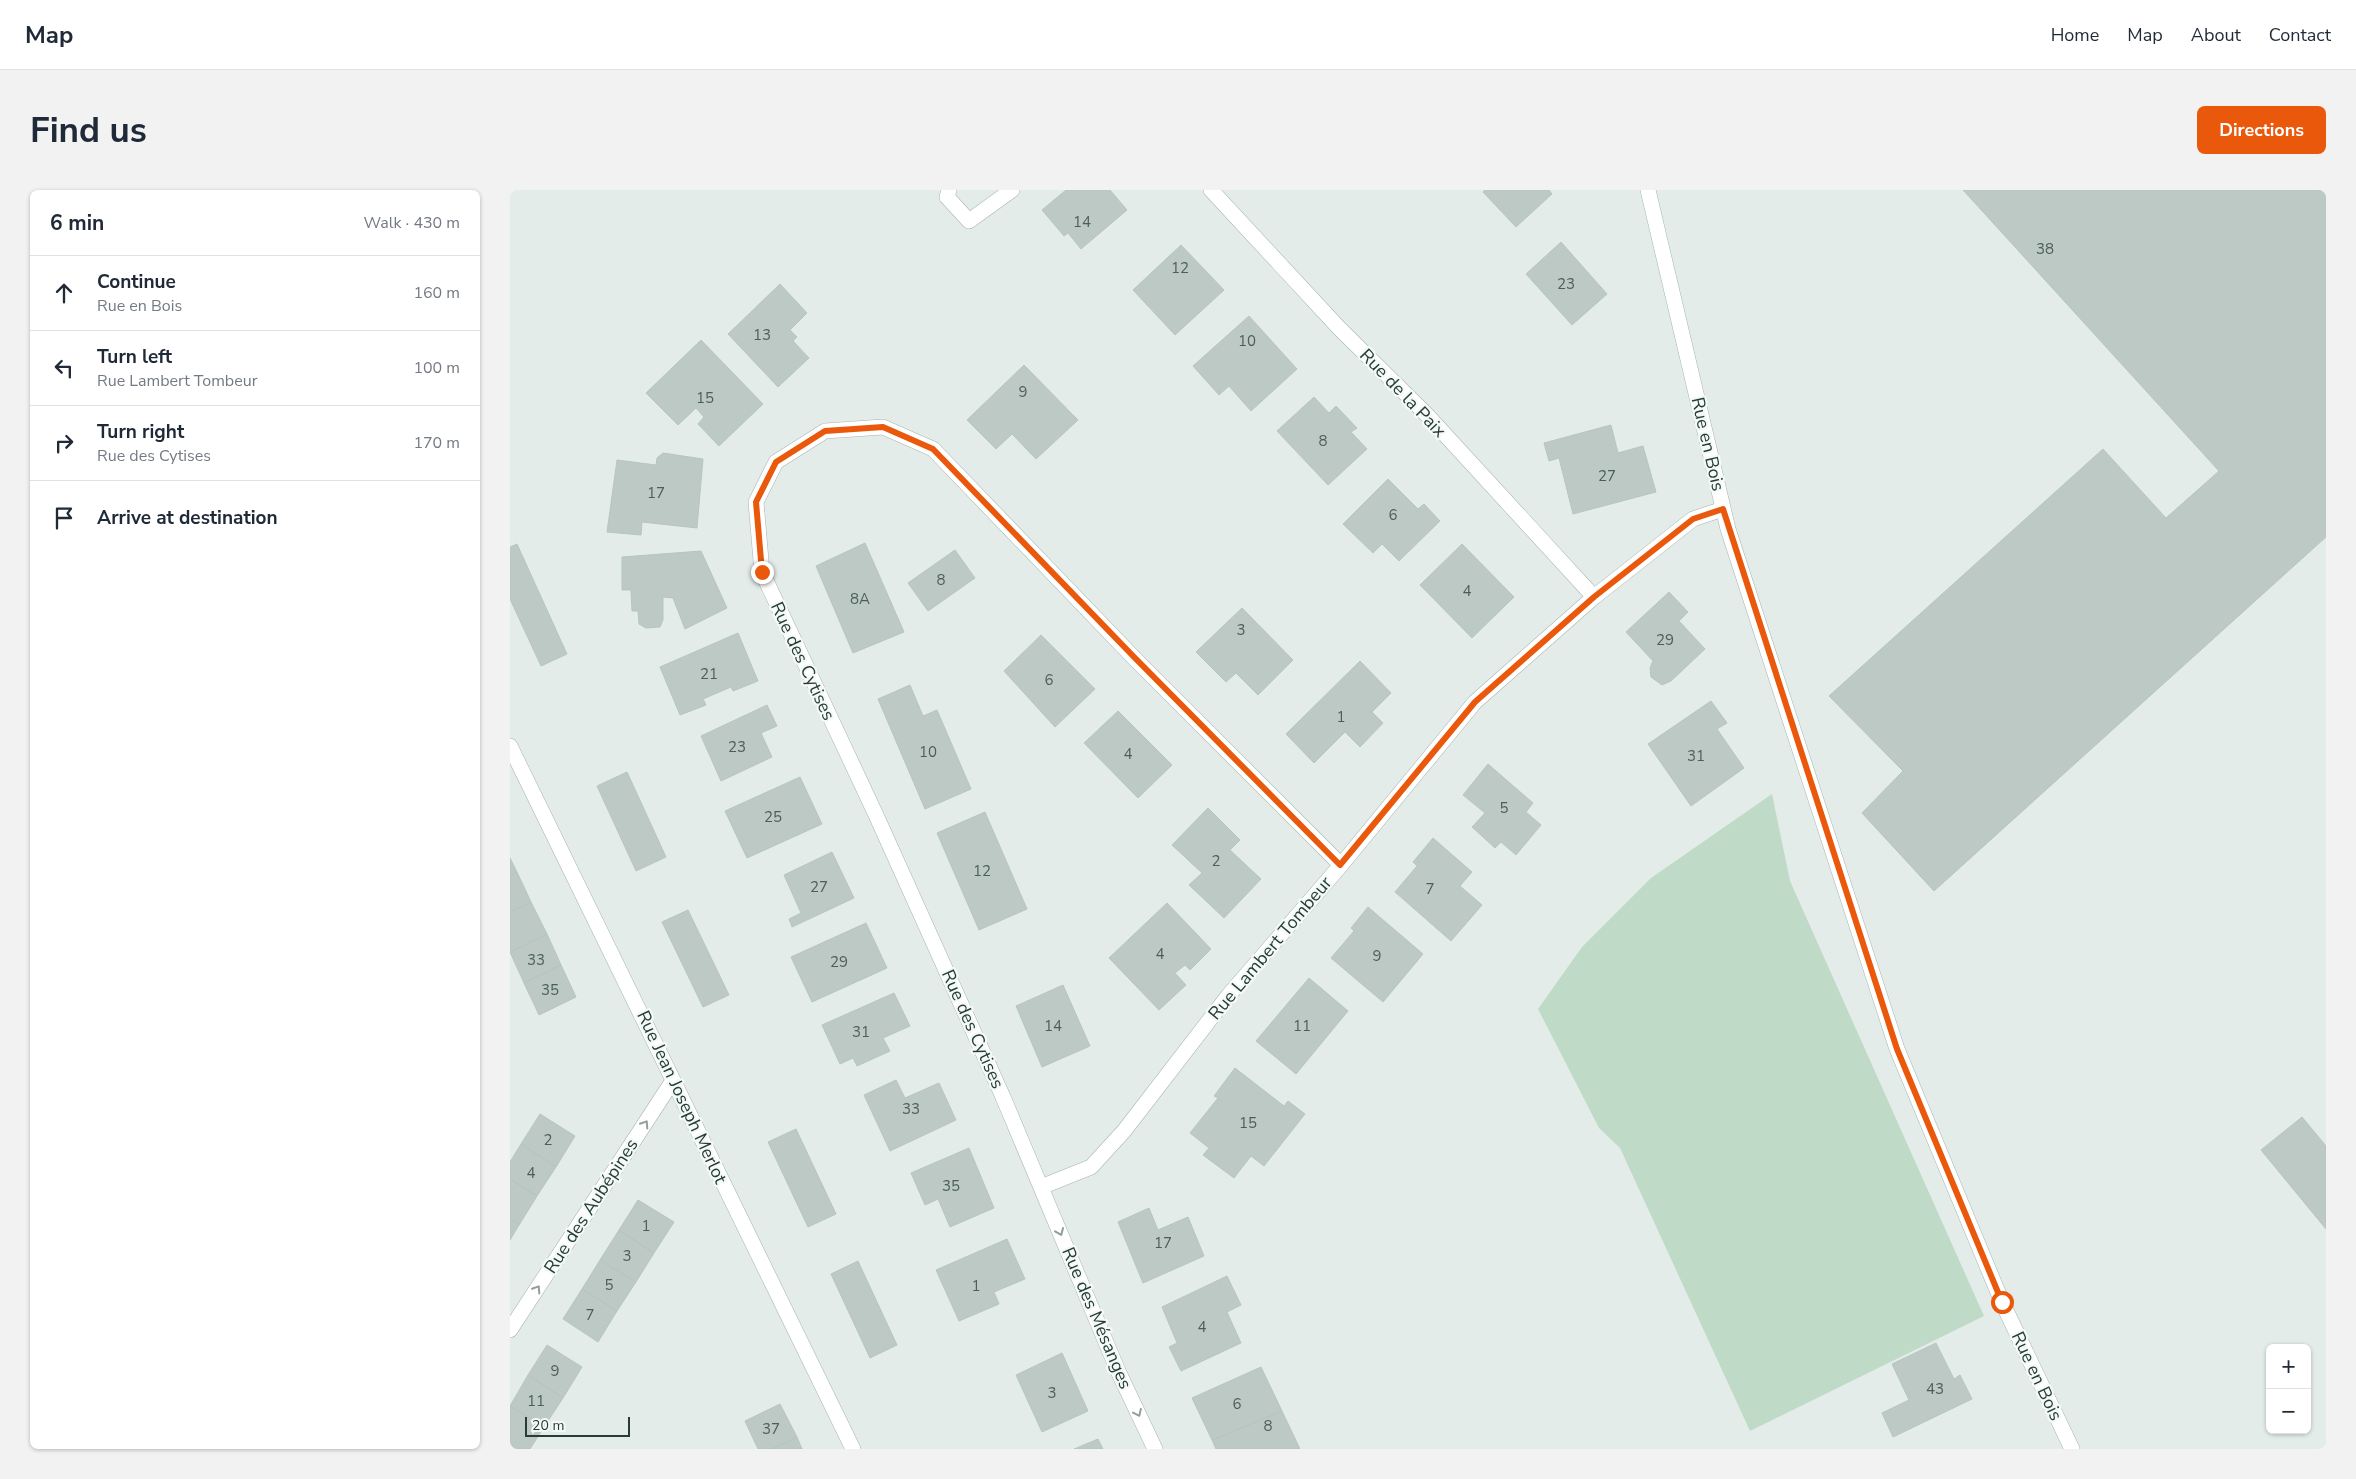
<!DOCTYPE html>
<html lang="en">
<head>
<meta charset="utf-8">
<style>
  :root { --surface:#fff; --page:#f2f2f3; --text:#1f2937; --muted:#747a83; --line:#e0e1e3; --accent:#ea580c }
  body { margin:0; font-family:"Nunito Sans",sans-serif; background:var(--page); color:var(--text) }
  .controls { position:absolute; right:15px; bottom:15px; display:grid; overflow:hidden; border-radius:8px; box-shadow:0 1px 4px #0004 }
  .controls button { width:45px; height:45px; display:grid; place-items:center; padding:0; border:0; border-bottom:1px solid var(--line); background:var(--surface); color:var(--text); font:25px sans-serif }
  .scale { position:absolute; left:15px; bottom:12px; width:105px; box-sizing:border-box; padding-left:5px; border:2px solid #253c37; border-top:0; font-size:14px; line-height:18px; white-space:nowrap; color:#253c37; -webkit-text-stroke:4px #f4f9f7; paint-order:stroke }
  .stop { position:absolute; width:15px; height:15px; margin:-11px; border:4px solid #ea580c; border-radius:50%; background:#fff }
  .stop.end { background:#ea580c; border-color:#fff; box-shadow:0 1px 5px #0008 }
  .list { margin:0; padding:0; list-style:none }
  h2 { display:flex; justify-content:space-between; align-items:center; height:65px; margin:0; padding:0 20px; font-size:21px }
  h2 small { font-size:16px; font-weight:400; color:var(--muted) }
  .list li { display:grid; grid-template-columns:32px 1fr auto; gap:15px; align-items:center; box-sizing:border-box; height:75px; padding:0 20px; border-top:1px solid var(--line) }
  .list b { display:block; font-size:19px; white-space:nowrap }
  .list p { margin:0; font-size:16px; white-space:nowrap; color:var(--muted) }
  .list em { font-size:16px; font-style:normal; color:var(--muted) }
  .icon { flex:none; width:28px; height:28px; fill:none; stroke:currentColor; stroke-width:2; stroke-linecap:round; stroke-linejoin:round }
  .map { position:relative; flex:none; width:1816px; height:1259px; overflow:hidden; border-radius:8px }
  header { display:flex; align-items:center; gap:30px; box-sizing:border-box; height:70px; padding:0 25px; background:var(--surface); border-bottom:1px solid var(--line) }
  header strong { font-size:24px }
  nav { display:flex; gap:28px; margin-inline-start:auto; font-size:18px }
  .intro { display:flex; align-items:center; justify-content:space-between; box-sizing:border-box; height:120px; padding:0 30px }
  h1 { margin:0; font-size:35px }
  .button { padding:12px 22px; border-radius:8px; background:var(--accent); color:#fff; font-size:18px; font-weight:700 }
  main { display:flex; gap:30px; padding:0 30px }
  aside { flex:1; background:var(--surface); border-radius:8px; box-shadow:0 1px 4px #0004 }
  .map>svg:first-child { display:block }
  .green { fill:#bfdbc8 }
  .building { fill:#bcc9c5; stroke:#b7c5c0 }
  .lines { fill:none; stroke-linecap:round; stroke-linejoin:round }
  .street-casing { stroke:#a7b4b0; stroke-width:16 }
  .secondary-casing { stroke:#a3b7b1; stroke-width:16 }
  .street { stroke:#fff; stroke-width:15 }
  .secondary { stroke:#fff; stroke-width:15 }
  .oneway { stroke:#929e9b }
  .route { stroke:#ea580c; stroke-width:6 }
  .labels { text-anchor:middle; stroke-width:4.5; stroke-linejoin:round; paint-order:stroke }
  .number-label { font-size:15px; fill:#4b5f5a }
  .street-label { font-size:18px; fill:#253c37; stroke:#f4f9f7 }
</style>
</head>
<body>
<header>
<strong>Map</strong>
<nav><a>Home</a><a>Map</a><a>About</a><a>Contact</a></nav>
</header>
<div class="intro"><h1>Find us</h1><a class="button">Directions</a></div>
<main>
<aside>
<h2>6 min<small>Walk · 430 m</small></h2>
<ul class="list">
<li><svg class="icon" aria-label="ahead" viewBox="0 0 24 24"><path d="M12 20V5M6 11l6-6 6 6"/></svg><div><b>Continue</b><p>Rue en Bois</p></div><em>160 m</em></li>
<li><svg class="icon" aria-label="left" viewBox="0 0 24 24"><path d="M17 20v-9H6M10 6l-5 5 5 5"/></svg><div><b>Turn left</b><p>Rue Lambert Tombeur</p></div><em>100 m</em></li>
<li><svg class="icon" aria-label="right" viewBox="0 0 24 24"><path d="M7 20v-9h11M14 6l5 5-5 5"/></svg><div><b>Turn right</b><p>Rue des Cytises</p></div><em>170 m</em></li>
<li><svg class="icon" aria-label="arrive" viewBox="0 0 24 24"><path d="M6 21V4h12l-3 4 3 4H6"/></svg><div><b>Arrive at destination</b></div></li>
</ul>
</aside>
<div class="map">
<svg width="1816" height="1259" viewBox="0 0 1816 1259">
  <rect width="100%" height="100%" fill="#e4ece9"/>
  <!-- green -->
  <path class="green" d="M1262,604L1280,691L1474,1126L1240,1241L1110,958L1089,938L1028,819L1072,757L1141,688Z"/>
  <!-- building -->
  <path class="building" d="M556,0H600L617,20L571,59L558,43L554,46L532,20Z
    M975,0H1039L1042,4L1006,37L973,2Z
    M1453,0H1816V347L1424,701L1352,623L1393,581L1319,506L1593,259L1656,328L1709,281Z
    M1051,52L1097,104L1062,135L1016,84Z
    M671,55L714,100L665,145L623,100Z
    M270,94L297,123L280,140L287,147L283,151L299,168L268,197L218,144Z
    M739,126L787,179L741,221L719,196L709,205L683,176Z
    M191,150L253,214L209,256L188,234L194,227L186,218L168,235L136,203Z
    M514,175L568,230L526,269L502,244L486,259L457,230Z
    M804,207L819,223L826,216L847,238L841,242L857,259L818,295L767,241Z
    M1101,235L1108,263L1133,256L1146,302L1063,324L1049,268L1039,271L1034,253Z
    M153,263L193,269L187,338L132,332L131,345L97,342L107,270L146,275L147,268Z
    M878,289L908,319L914,314L930,331L889,371L872,354L863,363L833,334Z
    M355,353L394,442L343,463L306,376Z
    M7,354L57,464L31,476L0,409V357Z
    M952,354L1004,407L962,448L910,395Z
    M445,360L465,388L418,421L398,393Z
    M191,361L217,418L175,439L163,408L153,407V430L150,437L136,438L129,434L128,421H122L121,400H112V367Z
    M1159,402L1178,422L1169,431L1195,459L1161,491L1152,495L1141,487L1140,478L1143,471L1116,442Z
    M732,418L783,470L748,505L726,483L716,492L686,462Z
    M228,443L248,491L223,501L221,497L193,509L196,515L170,525L150,477Z
    M531,445L585,499L545,537L494,481Z
    M850,471L881,503L862,522L873,533L850,557L835,542L804,573L776,544Z
    M400,495L413,526L427,520L461,599L415,619L368,509Z
    M1201,511L1217,533L1207,539L1234,578L1181,616L1138,554Z
    M257,515L267,536L251,543L262,567L211,591L191,546Z
    M608,521L662,575L628,608L574,553Z
    M978,574L1023,613L1016,622L1031,635L1006,665L991,652L985,658L962,637L975,623L953,605Z
    M117,582L156,667L126,681L87,596Z
    M290,587L312,634L237,668L215,621Z
    M698,618L730,650L720,660L751,689L714,728L679,695L692,683L662,655Z
    M475,622L517,719L469,740L427,643Z
    M923,648L962,682L950,696L972,715L941,751L885,702L907,676L903,672Z
    M322,662L344,708L282,737L279,729L291,723L274,685Z
    M0,668L7,682L0,686Z
    M7,682L21,712L0,722V686Z
    M21,712L37,744L0,762V722Z
    M657,713L701,759L680,780L675,775L665,783L676,795L649,820L599,768Z
    M858,717L913,764L873,812L821,768L844,741L841,738Z
    M178,720L219,805L193,817L152,732Z
    M356,733L377,778L302,812L281,767Z
    M37,744L51,775L14,793L0,762Z
    M51,775L66,807L29,825L14,793Z
    M799,788L838,821L786,884L746,851Z
    M553,795L580,856L532,877L506,816Z
    M384,803L400,836L373,848L380,861L347,876L343,868L330,874L312,835Z
    M725,878L774,916L778,911L795,924L754,976L741,966L724,988L693,965L699,958L680,943L708,908L704,906Z
    M386,890L395,908L429,893L446,930L380,961L354,905Z
    M30,924L65,946L46,977L11,954Z
    M1792,927L1816,956V1039L1751,960Z
    M286,939L326,1024L298,1037L258,952Z
    M11,954L46,977L27,1006L0,989V972Z
    M459,958L484,1018L440,1037L428,1009L415,1015L401,983Z
    M0,989L27,1006L9,1035L0,1029Z
    M128,1010L164,1032L144,1063L109,1040Z
    M639,1018L648,1040L678,1027L694,1066L633,1093L608,1032Z
    M0,1029L9,1035L0,1050Z
    M109,1040L144,1063L126,1092L90,1070Z
    M497,1049L515,1089L484,1102L489,1114L449,1131L426,1080Z
    M90,1070L126,1092L107,1121L72,1099Z
    M348,1071L387,1155L360,1168L321,1084Z
    M717,1086L731,1115L717,1122L731,1153L671,1181L659,1157L667,1153L652,1117Z
    M72,1099L107,1121L88,1152L53,1129Z
    M1426,1153L1444,1189L1450,1185L1462,1209L1383,1247L1372,1223L1399,1210L1382,1174Z
    M37,1155L72,1177L53,1208L18,1185Z
    M552,1163L578,1221L532,1242L506,1185Z
    M751,1177L772,1221L702,1250L682,1208Z
    M18,1185L53,1208L34,1237L0,1216Z
    M270,1214L287,1247L262,1259H248L235,1231Z
    M0,1216L34,1237L20,1259H5L0,1256Z
    M772,1221L790,1259H706L702,1250Z
    M287,1247L292,1259H262Z
    M588,1249L593,1259H564Z"/>
  <g class="lines">
    <defs>
      <path id="street" d="M439,0L437,7L459,31L502,0
        M701,0L829,138L917,225L1084,407
        M0,556L343,1259
        M531,997L581,977L614,941L718,806L831,675L965,512L1084,407L1183,329L1213,319
        M0,1140L162,892
        M645,1259L608,1181L493,907L366,625L252,382L246,312L266,272L315,241L373,237L423,259L625,469L831,675"/>
      <path id="secondary" d="M1138,0L1218,339L1387,859L1492,1112L1562,1259"/>
    </defs>
    <!-- street casing -->
    <use href="#street" class="street-casing"/>
    <!-- secondary casing -->
    <use href="#secondary" class="secondary-casing"/>
    <!-- street -->
    <use href="#street" class="street"/>
    <!-- secondary -->
    <use href="#secondary" class="secondary"/>
  </g>
  <!-- one-way arrows -->
  <defs><path id="oneway-chevron" d="M-2-3.5L2.5 0L-2 3.5" fill="none" stroke-width="1.6" stroke-linecap="round" stroke-linejoin="round" transform="scale(1.25)"/></defs>
  <g class="oneway">
    <use href="#oneway-chevron" transform="translate(135 934) rotate(-57)"/>
    <use href="#oneway-chevron" transform="translate(550 1042) rotate(67)"/>
    <use href="#oneway-chevron" transform="translate(27 1099) rotate(-57)"/>
    <use href="#oneway-chevron" transform="translate(628 1223) rotate(65)"/>
  </g>
  <g class="lines">
    <!-- route -->
    <path class="route" d="M252,382L246,312L266,272L315,241L373,237L423,259L625,468L830,675L965,512L1084,407L1183,329L1213,319L1387,859L1492,1112"/>
  </g>
  <g class="labels">
    <!-- number labels -->
    <g class="number-label">
      <text x="572" y="37">14</text>
      <text x="1535" y="64">38</text>
      <text x="670" y="83">12</text>
      <text x="1056" y="99">23</text>
      <text x="252" y="150">13</text>
      <text x="737" y="156">10</text>
      <text x="513" y="207">9</text>
      <text x="195" y="213">15</text>
      <text x="813" y="256">8</text>
      <text x="1097" y="291">27</text>
      <text x="146" y="308">17</text>
      <text x="883" y="330">6</text>
      <text x="431" y="395">8</text>
      <text x="957" y="406">4</text>
      <text x="350" y="414">8A</text>
      <text x="731" y="445">3</text>
      <text x="1155" y="455">29</text>
      <text x="199" y="489">21</text>
      <text x="539" y="495">6</text>
      <text x="831" y="532">1</text>
      <text x="227" y="562">23</text>
      <text x="418" y="567">10</text>
      <text x="618" y="569">4</text>
      <text x="1186" y="571">31</text>
      <text x="994" y="623">5</text>
      <text x="263" y="632">25</text>
      <text x="706" y="676">2</text>
      <text x="472" y="686">12</text>
      <text x="309" y="702">27</text>
      <text x="920" y="704">7</text>
      <text x="650" y="769">4</text>
      <text x="867" y="771">9</text>
      <text x="26" y="775">33</text>
      <text x="329" y="777">29</text>
      <text x="40" y="805">35</text>
      <text x="543" y="841">14</text>
      <text x="792" y="841">11</text>
      <text x="351" y="847">31</text>
      <text x="401" y="924">33</text>
      <text x="738" y="938">15</text>
      <text x="38" y="955">2</text>
      <text x="21" y="988">4</text>
      <text x="441" y="1001">35</text>
      <text x="136" y="1041">1</text>
      <text x="653" y="1058">17</text>
      <text x="117" y="1071">3</text>
      <text x="99" y="1100">5</text>
      <text x="466" y="1101">1</text>
      <text x="80" y="1130">7</text>
      <text x="692" y="1142">4</text>
      <text x="45" y="1186">9</text>
      <text x="1425" y="1204">43</text>
      <text x="542" y="1208">3</text>
      <text x="26" y="1216">11</text>
      <text x="727" y="1219">6</text>
      <text x="758" y="1241">8</text>
      <text x="261" y="1244">37</text>
    </g>
    <!-- street labels -->
    <g class="street-label">
      <text transform="translate(893 203) rotate(46)" y="6">Rue de la Paix</text>
      <text transform="translate(1198 254) rotate(77)" y="6">Rue en Bois</text>
      <text transform="translate(293 471) rotate(65)" y="6">Rue des Cytises</text>
      <text transform="translate(760 758) rotate(-50)" y="6">Rue Lambert Tombeur</text>
      <text transform="translate(463 839) rotate(66)" y="6">Rue des Cytises</text>
      <text transform="translate(172 907) rotate(65)" y="6">Rue Jean Joseph Merlot</text>
      <text transform="translate(81 1016) rotate(-57)" y="6">Rue des Aubépines</text>
      <text transform="translate(587 1128) rotate(67)" y="6">Rue des Mésanges</text>
      <text transform="translate(1527 1186) rotate(65)" y="6">Rue en Bois</text>
    </g>
  </g>
</svg>
<div class="controls">
<button>+</button>
<button>−</button>
</div>
<div class="scale">20 m</div>
<div class="stop" style="left:1492px;top:1112px"></div>
<div class="stop end" style="left:252px;top:382px"></div>
</div>
</main>
</body>
</html>
